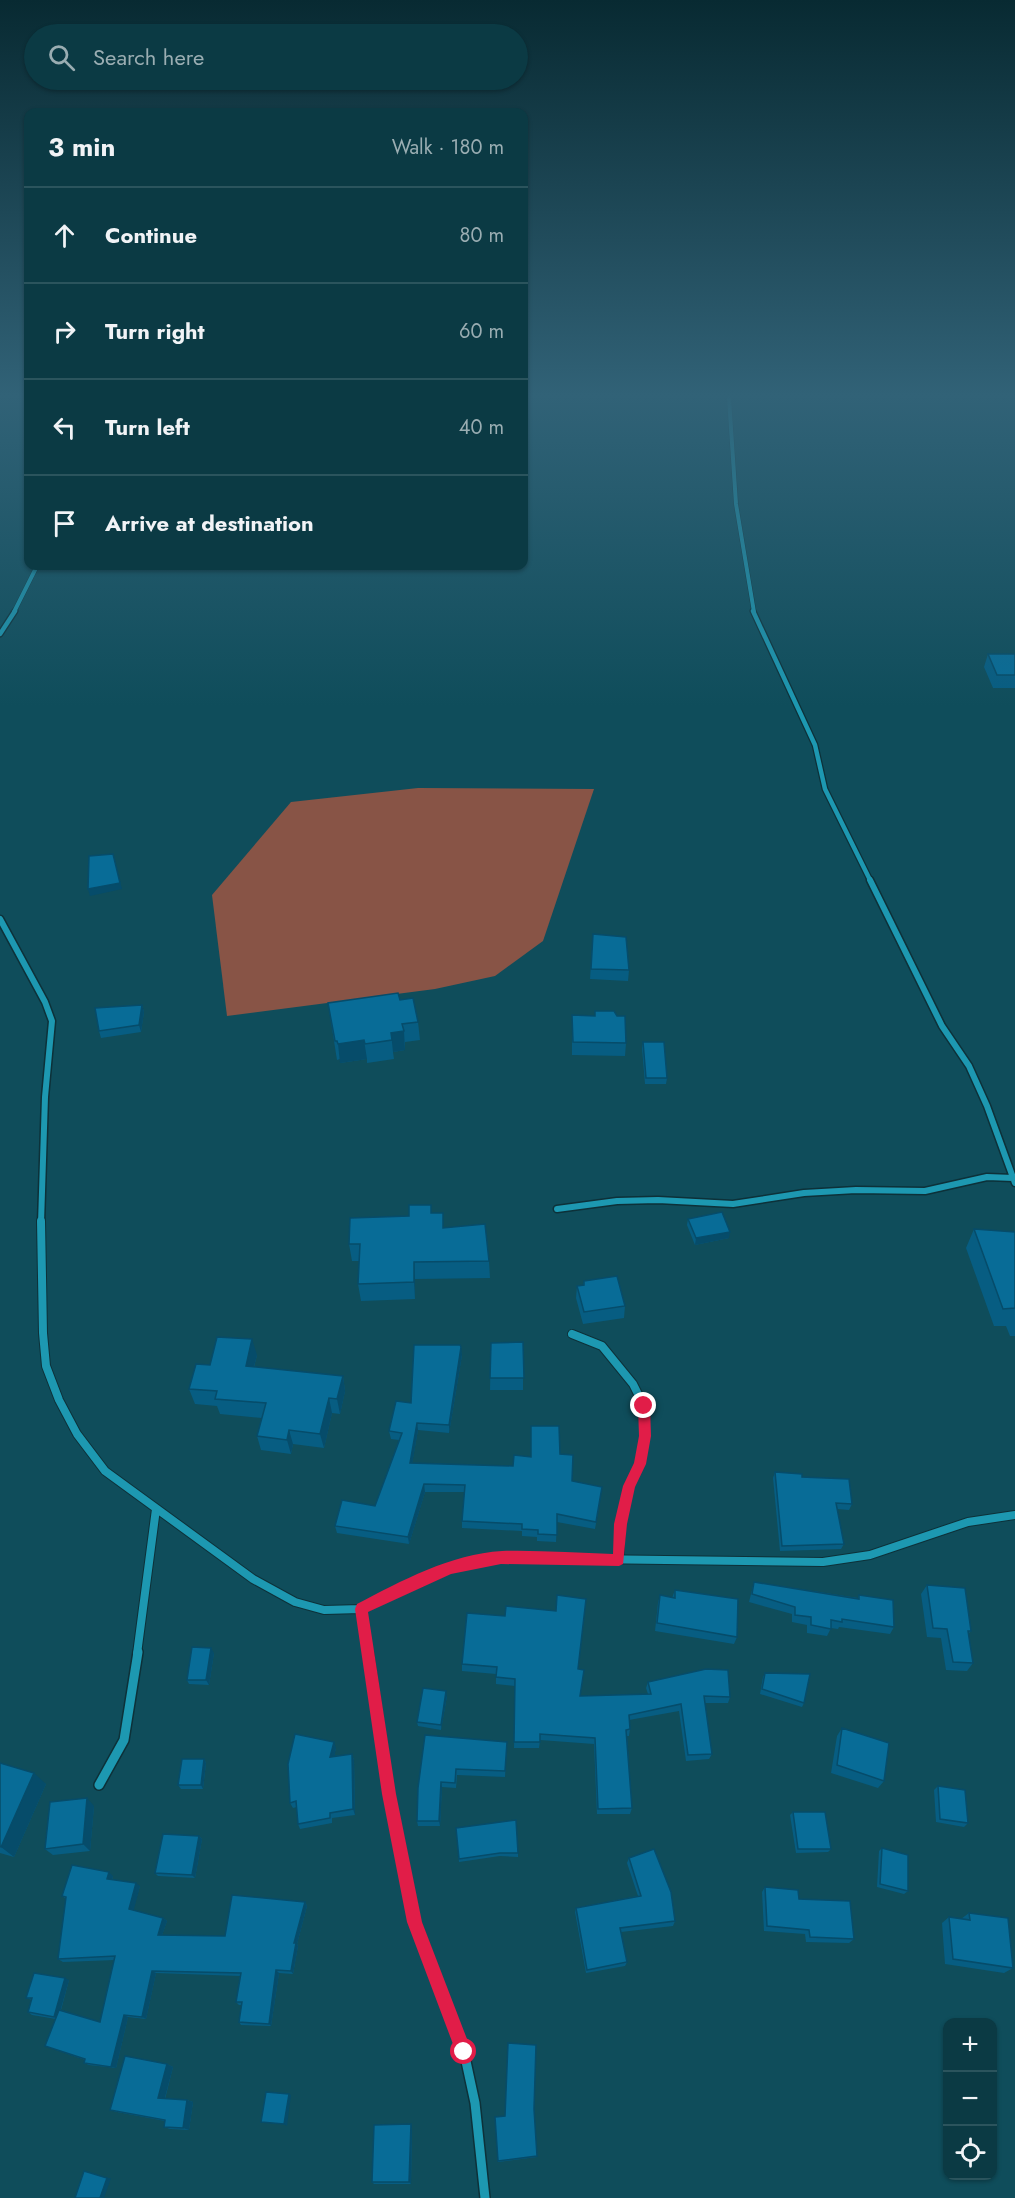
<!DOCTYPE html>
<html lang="en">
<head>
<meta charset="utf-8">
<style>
  :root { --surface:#0b3a44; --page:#19454f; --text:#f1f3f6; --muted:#9aadb2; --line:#2b545d }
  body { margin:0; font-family:Jost,sans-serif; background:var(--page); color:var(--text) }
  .controls { position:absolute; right:18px; bottom:18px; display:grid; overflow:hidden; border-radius:12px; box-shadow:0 2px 4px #0004 }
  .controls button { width:54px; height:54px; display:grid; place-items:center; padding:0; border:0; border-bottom:2px solid var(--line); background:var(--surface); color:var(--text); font:30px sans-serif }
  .stop { position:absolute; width:18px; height:18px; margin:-14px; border:4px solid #e11d48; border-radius:50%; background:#fff }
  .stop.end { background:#e11d48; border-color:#fff; box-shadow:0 2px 6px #0008 }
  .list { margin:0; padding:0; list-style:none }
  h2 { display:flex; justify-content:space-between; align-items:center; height:78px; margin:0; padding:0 24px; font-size:26px }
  h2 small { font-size:20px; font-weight:400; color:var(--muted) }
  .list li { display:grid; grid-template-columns:39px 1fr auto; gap:18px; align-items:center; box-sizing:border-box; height:96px; padding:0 24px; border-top:2px solid var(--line) }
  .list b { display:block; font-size:22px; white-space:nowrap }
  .list em { font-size:20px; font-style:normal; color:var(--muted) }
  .icon { flex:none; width:33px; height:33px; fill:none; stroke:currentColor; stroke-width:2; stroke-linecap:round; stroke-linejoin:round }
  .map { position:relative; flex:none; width:1015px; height:2198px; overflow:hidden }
  .search { position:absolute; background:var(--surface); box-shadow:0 2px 4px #0004; left:24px; top:24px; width:504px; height:66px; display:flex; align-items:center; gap:15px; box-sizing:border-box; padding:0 21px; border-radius:33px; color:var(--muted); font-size:22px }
  .panel { position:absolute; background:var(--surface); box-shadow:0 2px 4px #0004; left:24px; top:108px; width:504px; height:462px; border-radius:12px }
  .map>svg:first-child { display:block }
  .green { fill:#885446 }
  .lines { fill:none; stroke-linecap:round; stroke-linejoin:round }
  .minor-far4-casing { stroke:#0d3139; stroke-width:5 }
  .minor-far3-casing { stroke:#0d3139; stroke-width:7 }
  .minor-far2-casing { stroke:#0d3139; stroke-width:9 }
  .minor-far1-casing { stroke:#0d3139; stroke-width:10 }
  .minor-casing { stroke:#0d3139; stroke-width:12 }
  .minor-far4 { stroke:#1d98b1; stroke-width:4 }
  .minor-far3 { stroke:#1d98b1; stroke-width:4.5 }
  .minor-far2 { stroke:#1d98b1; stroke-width:6 }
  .minor-far1 { stroke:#1d98b1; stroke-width:8 }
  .minor { stroke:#1d98b1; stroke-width:9 }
  .wall { fill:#075d82 }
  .shaded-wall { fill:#064c6a }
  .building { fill:#086c97; stroke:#064c6a; stroke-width:1.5 }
  .route { fill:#e11d48 }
</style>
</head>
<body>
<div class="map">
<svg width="1015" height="2198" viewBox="0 0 1015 2198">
  <rect width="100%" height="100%" fill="#0f4d5b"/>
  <!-- green -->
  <path class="green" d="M418,788L594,789L543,941L495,976L435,989L227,1016L212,895L291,802Z"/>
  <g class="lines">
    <defs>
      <path id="minor-far4" d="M729,398L736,504L754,612
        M14,612L37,566"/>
      <path id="minor-far3" d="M753,611L815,745L825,789L871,882
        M0,634L15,611"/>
      <path id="minor-far2" d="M870,880L942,1026L969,1066L987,1106L1015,1183
        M0,919L45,1002L52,1021L45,1097L41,1223
        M557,1209L617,1201L658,1200L733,1204L804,1193L856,1190L925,1191L987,1177L1013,1178"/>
      <path id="minor-far1" d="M41,1221L43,1333L46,1366L59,1400L77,1434L105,1471L253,1579L295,1602L324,1610L361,1609L451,1568L501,1558L823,1562L870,1555L968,1522L1015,1515
        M572,1334L602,1346L633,1384L644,1406L645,1435L640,1464L629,1486L621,1524L619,1560
        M361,1609L368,1654
        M137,1654L156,1509"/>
      <path id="minor" d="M368,1652L389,1793L415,1921L464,2052L475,2103L485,2198
        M99,1785L124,1740L138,1652"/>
    </defs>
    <!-- minor-far4 casing -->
    <use href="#minor-far4" class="minor-far4-casing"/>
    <!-- minor-far3 casing -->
    <use href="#minor-far3" class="minor-far3-casing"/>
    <!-- minor-far2 casing -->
    <use href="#minor-far2" class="minor-far2-casing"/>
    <!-- minor-far1 casing -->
    <use href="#minor-far1" class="minor-far1-casing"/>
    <!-- minor casing -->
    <use href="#minor" class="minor-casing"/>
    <!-- minor-far4 -->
    <use href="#minor-far4" class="minor-far4"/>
    <!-- minor-far3 -->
    <use href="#minor-far3" class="minor-far3"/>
    <!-- minor-far2 -->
    <use href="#minor-far2" class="minor-far2"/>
    <!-- minor-far1 -->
    <use href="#minor-far1" class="minor-far1"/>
    <!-- minor -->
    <use href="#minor" class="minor"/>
  </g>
  <!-- wall -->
  <path class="wall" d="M988,654H1015V688H993L984,667Z
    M593,934L629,970L628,981L590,979Z
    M400,1000L418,1022L420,1040L405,1042V1050L393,1052L394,1059L367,1063V1059L340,1063V1059L337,1060L328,1003Z
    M142,1005L144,1012L141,1032L101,1038L99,1031Z
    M572,1015L626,1043L625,1056L572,1055Z
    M643,1042L667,1078L666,1084H645L642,1048Z
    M432,1213L444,1228L489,1261L490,1278L415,1279V1299L361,1301L358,1284L359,1261H352L349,1244L409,1216Z
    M688,1219L729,1238L695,1245L687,1225Z
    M974,1229L1015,1232V1336H1010L1006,1326H994L966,1248Z
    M584,1281L625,1306L624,1318L583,1324L576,1298L577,1286L583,1285Z
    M523,1342V1390H490L491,1343Z
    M257,1355L254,1367L343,1376L345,1391L340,1414L332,1413L324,1448L293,1444L291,1454L261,1450L257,1436L262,1418L220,1414L217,1406L195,1404L189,1389L210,1365Z
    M462,1355L449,1433L418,1430L412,1463L513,1466L531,1457L560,1454L572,1481L601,1495L595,1529L557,1522L556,1542L537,1541V1537L522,1536V1531L462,1528V1521L465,1492H425L409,1544L337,1533L335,1526L375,1506L399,1440L391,1439L389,1431L411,1403Z
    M775,1472L802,1477L852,1504L849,1510L837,1509L844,1544L841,1549L780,1551L773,1478Z
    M754,1582L858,1598L859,1595L894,1627L890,1634L839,1627L838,1629L831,1628L827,1636L807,1633V1625L792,1622V1614L749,1602Z
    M927,1585L971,1631L968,1634L973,1663L967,1671L946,1670L941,1638L927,1637L921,1594Z
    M675,1590L737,1637L734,1644L655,1631L658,1603L660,1595L672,1598Z
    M214,1653L209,1685L189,1684L187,1680Z
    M462,1664L578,1669L580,1696L648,1694L646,1688L648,1682L730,1697L728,1703H705L712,1754L709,1759L686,1761L679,1711L629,1720L630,1729L629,1736H627L632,1808L630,1814H597L594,1744L540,1740L539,1748H514L515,1686L496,1684V1674L462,1671Z
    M765,1673L804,1703L802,1707L760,1694L763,1677Z
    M447,1696L441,1730L418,1726L417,1722Z
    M842,1728L884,1781L878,1788L831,1773L837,1736Z
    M507,1742L505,1777L457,1775L456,1788L442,1787L440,1826H418L417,1821L418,1788Z
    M336,1748L334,1756L352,1754L354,1760L355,1815L332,1818V1823L300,1829L298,1824L297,1807L293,1808L290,1803Z
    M204,1759L206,1763L203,1789H181L178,1785Z
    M0,1763L46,1784L14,1857L0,1853Z
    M938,1786L968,1823L964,1827L936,1822L934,1790Z
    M94,1806L90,1851L53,1855L45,1849Z
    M793,1812L831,1849L828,1852L796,1853L790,1815Z
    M456,1828L518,1853V1857L500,1856L459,1862Z
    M199,1836L202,1839L195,1878L158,1876L155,1873Z
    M882,1848L908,1891L904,1894L877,1887L879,1851Z
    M629,1858L675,1921L673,1926L621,1932L627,1962L625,1966L586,1973L575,1912L576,1908L638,1896L627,1863Z
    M113,1876L112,1880L140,1886L133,1910L163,1918L167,1921L162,1935L225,1936L305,1902L307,1906L297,1944L298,1946L293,1974L279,1973L271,2026L241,2025L239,2022L242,2005H239L236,2002L240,1976L156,1973L146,2019L128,2017L116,2068L89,2065L84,2063L85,2060L45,2046L56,2019L32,2015L28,2012L32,2000L26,1998L69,1980L61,2010L100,2022L115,1960L63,1962L58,1959L66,1899L62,1896Z
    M765,1887L799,1899L854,1939L849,1943L806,1942L805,1934L764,1931L762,1892Z
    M969,1913L1013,1968L1004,1973L945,1964L942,1923L949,1917L961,1919Z
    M167,2064L173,2067L165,2099L187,2100L193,2102L189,2130L170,2129L164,2127L165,2121L117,2112L110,2110Z
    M534,2109L537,2157L498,2162L495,2117L505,2116Z
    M412,2126L411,2184H374L372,2182Z"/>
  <!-- shaded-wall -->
  <path class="shaded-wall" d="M113,854L122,889L90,896L88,889Z
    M142,1005L144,1012L141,1032L139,1025Z
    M404,1031L405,1050L393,1052L391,1033Z
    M364,1040L367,1059L340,1063L338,1044Z
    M730,1232L729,1238L695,1245L696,1238Z
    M414,1262L415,1279V1299L414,1282Z
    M252,1339L257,1355L250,1381L246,1366Z
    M461,1347L462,1355L449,1433V1425Z
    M343,1376L345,1391L340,1414L337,1399Z
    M329,1398L332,1413L324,1448L320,1434Z
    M417,1423L418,1430L411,1471L410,1463Z
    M289,1430L293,1444L291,1454L287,1440Z
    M424,1484L425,1492L409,1544L408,1537Z
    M211,1648L214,1653L209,1685L206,1680Z
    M446,1691L447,1696L441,1730V1725Z
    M334,1742L336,1748L333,1763L330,1757Z
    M352,1754L354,1760L355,1815L353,1809Z
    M204,1759L206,1763L203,1789L201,1785Z
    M34,1773L46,1784L14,1857L1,1847Z
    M441,1782L442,1787L440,1826L439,1821Z
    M87,1798L94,1806L90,1851L83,1844Z
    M199,1836L202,1839L195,1878L192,1875Z
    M109,1872L113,1876L111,1883L107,1879Z
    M136,1883L140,1886L133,1913L129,1909Z
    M305,1902L307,1906L297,1944L298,1946L293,1974L291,1971L294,1943Z
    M163,1918L167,1921L161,1938L158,1935Z
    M276,1970L279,1973L271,2026L269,2024Z
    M152,1971L156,1973L146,2019L142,2017Z
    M65,1978L69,1980L58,2019L54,2017Z
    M124,2015L128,2017L116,2068L111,2067Z
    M167,2064L173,2067L164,2101L158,2098Z
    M289,2094L291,2095L287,2126L284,2124Z
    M187,2100L193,2102L189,2130L183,2128Z
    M411,2124L412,2126L411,2184L409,2182Z
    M107,2178H111L104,2198H100Z"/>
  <!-- building -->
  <path class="building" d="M988,654H1015V675H997Z
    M113,854L120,883L88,889L89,856Z
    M593,934L626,937L629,970L591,969Z
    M398,993L400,1000L413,998L418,1022L402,1024L404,1031L391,1033L392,1040L365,1044L364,1040L338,1044L337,1041H335L328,1003Z
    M142,1005L139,1025L99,1031L95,1008Z
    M595,1011H614L617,1016H625L626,1043L573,1042L572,1015L595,1016Z
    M643,1042H664L667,1078H646Z
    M409,1205H431V1213H443V1228L485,1224L489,1261L414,1262V1282L358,1284L360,1244H349L350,1218L409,1216Z
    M722,1212L730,1232L696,1238L688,1219Z
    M974,1229L1015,1232V1308L1003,1309Z
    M617,1276L625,1306L584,1312L577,1286L584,1285V1281Z
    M217,1337L252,1339L246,1366L343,1376L337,1399L329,1398L320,1434L289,1430L287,1440L257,1436L266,1403L215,1399L217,1391L189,1389L196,1364L210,1365Z
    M523,1342L524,1378H490L491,1343Z
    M414,1345H460L461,1347L449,1425L417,1423L410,1463L513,1466L514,1455L531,1457V1426H559L560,1454L573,1455L572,1481L602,1487L596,1522L557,1514V1535L538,1534V1530L522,1529V1524L462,1521L465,1485L424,1484L408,1537L335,1526L342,1500L375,1506L402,1433L389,1431L396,1401L411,1403Z
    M775,1472L802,1474V1477L849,1479L852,1504L836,1503L844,1544L782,1546Z
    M754,1582L859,1599V1595L893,1600L894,1627L842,1619V1622L831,1620V1629L811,1625V1617L795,1615V1607L752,1594Z
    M927,1585L965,1588L971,1631H968L973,1663L953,1662L947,1629L933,1628Z
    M675,1590L738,1599L737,1637L657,1623L660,1595L675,1598Z
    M557,1595L586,1599L578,1669L584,1670L580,1696L651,1694L648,1682L706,1669L728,1670L730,1697L704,1696L712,1754L688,1755L681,1704L629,1715L630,1729L626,1730L632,1808L598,1809L595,1738L540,1734V1742H514L515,1679L496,1677L497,1667L462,1664L467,1613L505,1616L506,1606L556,1611Z
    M192,1647L211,1648L206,1680H187Z
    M765,1673L810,1674L804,1703L762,1689Z
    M423,1688L446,1691L441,1725L417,1722Z
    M842,1728L889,1743L884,1781L837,1765Z
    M295,1734L334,1742L330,1757L352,1754L353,1809L330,1813V1818L298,1824L296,1801L290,1803L288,1764Z
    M425,1735L507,1742L505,1771L456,1769L455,1783L441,1782L439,1821H417L418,1788Z
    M182,1759H204L201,1785H178Z
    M0,1763L34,1773L1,1847L0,1846Z
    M938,1786L965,1790L968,1823L940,1819Z
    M87,1798L83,1844L45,1849L50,1802Z
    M793,1812H825L831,1849H798Z
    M516,1820L518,1853H500L459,1859L456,1828Z
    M163,1834L199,1836L192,1875L155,1873Z
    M882,1848L908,1855V1891L880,1884Z
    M654,1849L671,1892L675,1921L620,1928L627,1962L587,1970L576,1908L641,1896L629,1858Z
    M72,1865L109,1872L107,1879L136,1883L129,1909L163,1918L158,1935L225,1936L232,1895L305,1902L294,1943H296L291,1971L276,1970L269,2024L239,2022L242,2002H236L241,1973L152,1971L142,2017L124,2015L111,2067L84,2063L85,2059L45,2046L59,2010L100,2022L115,1956L58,1959L66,1897L62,1896Z
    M765,1887L798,1890L799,1899L850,1901L854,1939L810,1937L809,1930L767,1926Z
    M969,1913L1008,1918L1013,1968L953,1959L949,1917L970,1920Z
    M34,1973L65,1978L54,2017L28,2012L32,1998H26Z
    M508,2043L536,2045L534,2109L537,2156L498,2161L495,2117L505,2116Z
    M125,2056L167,2064L158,2098L187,2100L183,2128L164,2127L165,2120L110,2110Z
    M266,2092L289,2094L284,2124L261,2122Z
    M411,2124L409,2182H372L374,2125Z
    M84,2171L107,2178L100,2198H75Z"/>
  <!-- sky -->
  <linearGradient id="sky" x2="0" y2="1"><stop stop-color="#082a32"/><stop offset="0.56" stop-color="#316277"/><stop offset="1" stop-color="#316277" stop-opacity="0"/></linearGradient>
  <rect width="1015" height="706" fill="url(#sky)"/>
  <!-- route -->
  <path class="route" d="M644,1401L650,1406L651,1436L646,1464L635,1487L627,1524L623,1564L619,1566L501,1564L451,1574L368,1612L396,1794L422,1922L472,2052L470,2057L464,2060L458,2057L456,2052L407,1922L382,1794L355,1609L357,1604C401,1581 451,1554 502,1551C539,1550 576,1553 613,1554L614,1524L623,1486L634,1463L639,1436L638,1406Z"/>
</svg>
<div class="controls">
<button>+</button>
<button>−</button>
<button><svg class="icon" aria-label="locate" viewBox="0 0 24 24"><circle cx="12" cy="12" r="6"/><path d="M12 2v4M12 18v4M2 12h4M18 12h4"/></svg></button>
</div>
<div class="stop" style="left:464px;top:2052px"></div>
<div class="stop end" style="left:644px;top:1406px"></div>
<div class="search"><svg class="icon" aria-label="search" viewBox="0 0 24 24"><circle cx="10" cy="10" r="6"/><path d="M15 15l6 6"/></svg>Search here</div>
<section class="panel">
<h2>3 min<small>Walk · 180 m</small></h2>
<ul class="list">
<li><svg class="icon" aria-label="ahead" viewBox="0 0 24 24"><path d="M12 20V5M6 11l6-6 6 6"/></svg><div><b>Continue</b></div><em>80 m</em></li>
<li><svg class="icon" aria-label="right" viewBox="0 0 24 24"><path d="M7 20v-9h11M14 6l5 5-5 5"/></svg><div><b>Turn right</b></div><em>60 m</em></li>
<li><svg class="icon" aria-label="left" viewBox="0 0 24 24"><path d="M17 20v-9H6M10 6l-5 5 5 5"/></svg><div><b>Turn left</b></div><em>40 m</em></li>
<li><svg class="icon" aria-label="arrive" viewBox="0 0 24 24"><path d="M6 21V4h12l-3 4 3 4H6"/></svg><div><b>Arrive at destination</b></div></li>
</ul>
</section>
</div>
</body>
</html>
